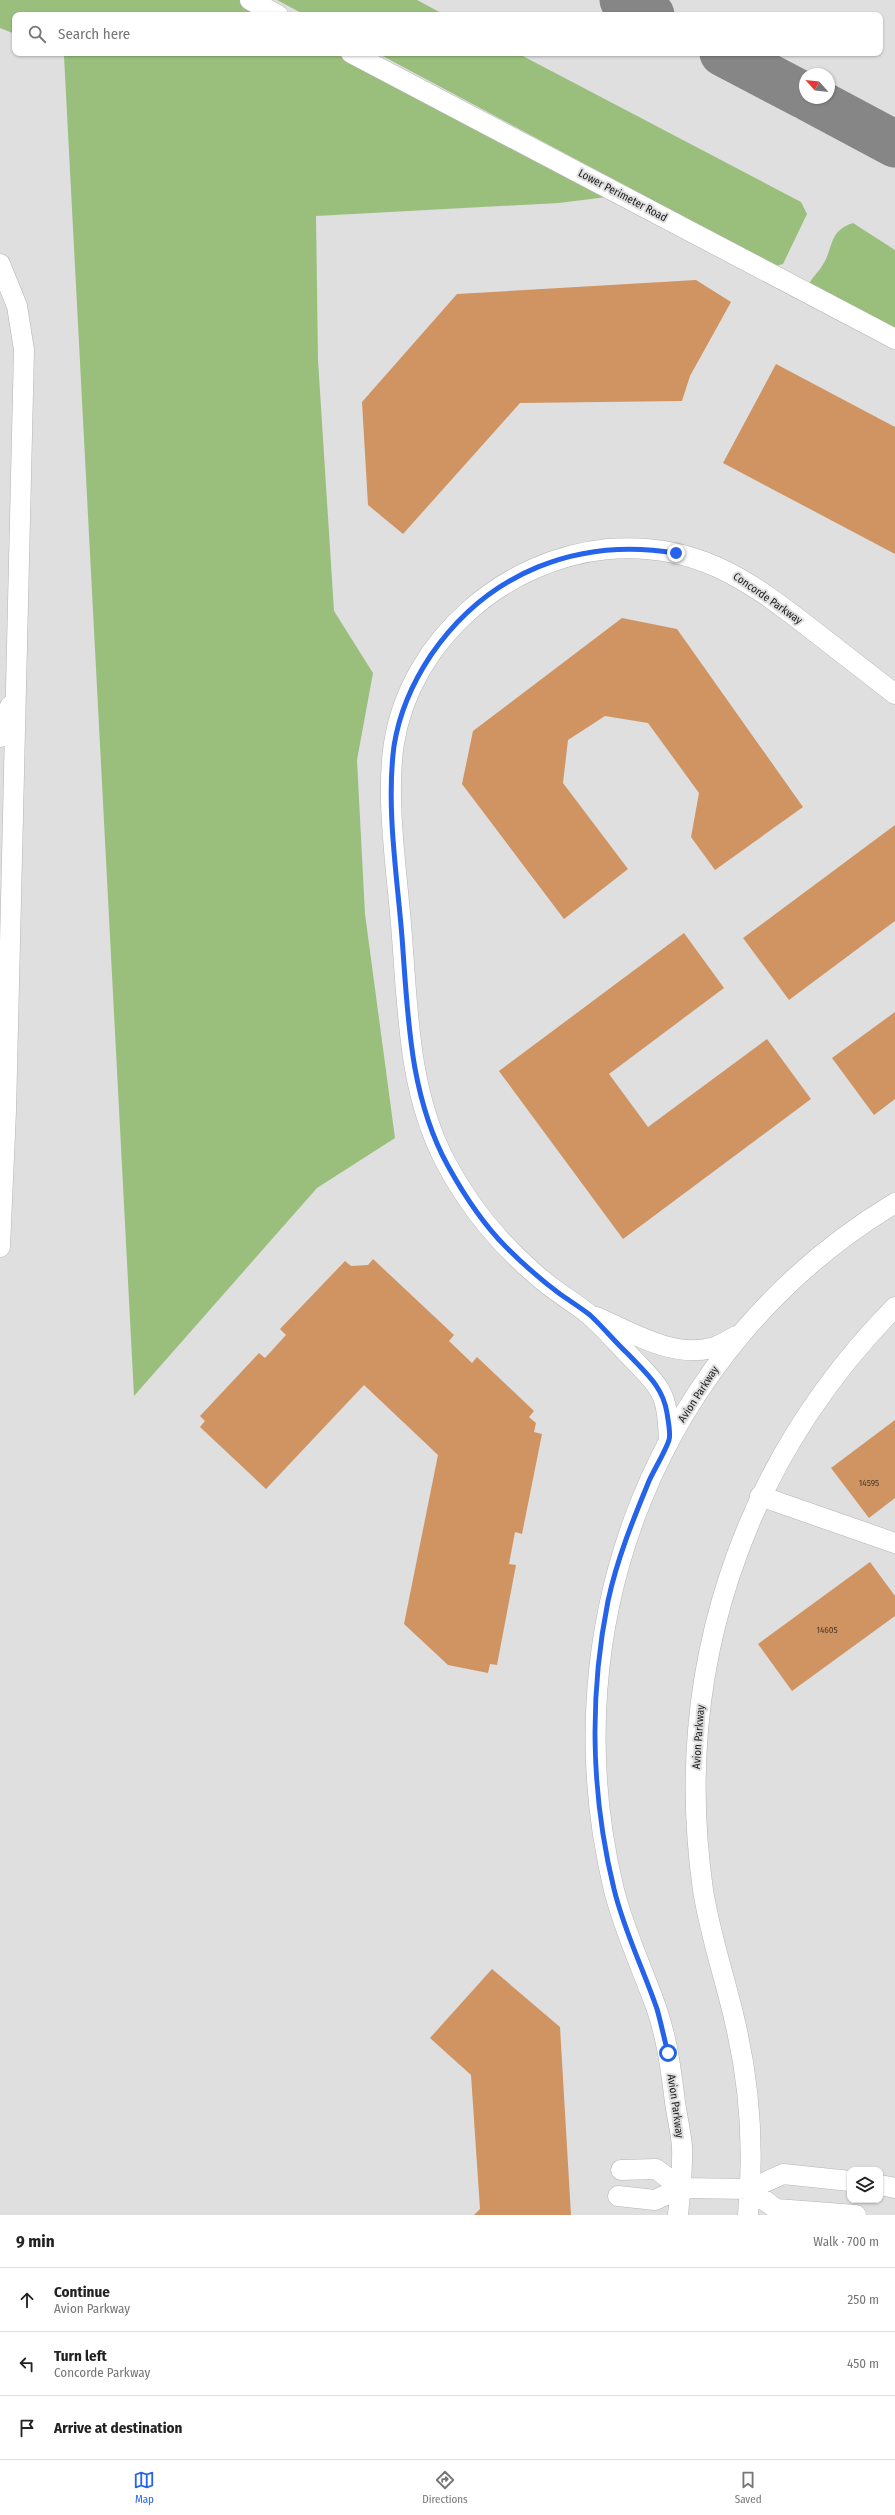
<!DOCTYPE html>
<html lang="en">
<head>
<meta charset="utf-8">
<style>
  :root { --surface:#fff; --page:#f6f6f6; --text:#222; --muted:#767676; --line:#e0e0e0; --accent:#2563eb }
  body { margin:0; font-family:"Fira Sans Condensed",sans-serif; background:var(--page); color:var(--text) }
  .controls { position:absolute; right:12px; bottom:12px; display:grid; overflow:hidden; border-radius:8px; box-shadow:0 1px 3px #0004 }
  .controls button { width:36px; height:36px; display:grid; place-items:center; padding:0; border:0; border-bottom:1px solid var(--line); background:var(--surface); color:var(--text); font:20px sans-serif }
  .compass { position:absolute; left:799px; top:68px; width:36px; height:36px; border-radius:50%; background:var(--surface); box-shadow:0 1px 3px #0004; rotate:297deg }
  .stop { position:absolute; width:12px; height:12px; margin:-9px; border:3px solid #2563eb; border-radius:50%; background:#fff }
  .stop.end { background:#2563eb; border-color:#fff; box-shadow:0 1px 4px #0008 }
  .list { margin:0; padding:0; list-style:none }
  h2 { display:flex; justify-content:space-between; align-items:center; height:52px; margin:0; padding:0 16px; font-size:17px }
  h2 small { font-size:13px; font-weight:400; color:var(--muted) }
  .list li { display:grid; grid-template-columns:26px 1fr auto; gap:12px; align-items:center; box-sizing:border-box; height:64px; padding:0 16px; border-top:1px solid var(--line) }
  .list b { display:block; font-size:15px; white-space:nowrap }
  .list p { margin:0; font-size:13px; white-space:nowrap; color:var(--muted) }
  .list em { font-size:13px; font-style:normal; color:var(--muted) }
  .icon { flex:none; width:22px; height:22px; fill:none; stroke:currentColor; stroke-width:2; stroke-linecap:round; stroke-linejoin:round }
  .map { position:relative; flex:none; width:895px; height:2215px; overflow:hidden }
  .search { position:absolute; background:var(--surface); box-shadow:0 1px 3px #0004; left:12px; right:12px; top:12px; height:44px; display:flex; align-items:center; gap:10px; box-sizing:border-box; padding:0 14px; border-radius:8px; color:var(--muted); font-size:15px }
  .sheet { height:244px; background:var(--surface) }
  nav { display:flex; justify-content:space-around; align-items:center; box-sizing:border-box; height:56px; border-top:1px solid var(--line); background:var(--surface); font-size:11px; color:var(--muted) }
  nav a { display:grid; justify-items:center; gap:2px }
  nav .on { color:var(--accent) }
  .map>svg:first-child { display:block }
  .forest { fill:#9abf7d }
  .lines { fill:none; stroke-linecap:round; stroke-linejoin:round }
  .taxiway { stroke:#868686; stroke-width:47 }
  .building { fill:#d09462 }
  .minor-casing { stroke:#b4b4b5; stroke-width:21 }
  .minor { stroke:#fff; stroke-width:20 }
  .route { stroke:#2563eb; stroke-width:5 }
  .labels { text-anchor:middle; stroke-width:4; stroke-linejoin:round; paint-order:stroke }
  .number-label { font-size:9px; fill:#46372a }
  .street-label { font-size:11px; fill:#181818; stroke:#dfdfe0 }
</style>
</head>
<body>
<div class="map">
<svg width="895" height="2215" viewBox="0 0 895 2215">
  <rect width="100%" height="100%" fill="#dfdfe0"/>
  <!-- forest -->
  <path class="forest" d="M0,0H250L278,15H15V34L0,28Z
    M277,0H417L445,15H305Z
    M58,53H351L623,195L559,203L316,216L318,360L334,611L373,673L357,760L365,914L395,1138L317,1188L134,1396L64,56Z
    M377,53H517L801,202L807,214L783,264L776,266Z
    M853,223L895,250V332L808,286C812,277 817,274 822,266C834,248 828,231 853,223Z"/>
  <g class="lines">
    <!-- taxiway -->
    <path class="taxiway" d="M623,0L651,15
      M723,53L805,96
      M809,98L895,144"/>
  </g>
  <!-- building -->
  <path class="building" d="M696,280L731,302L690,376L682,401L520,403L403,534L368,505L362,402L457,294Z
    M776,364L895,427V554L723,463Z
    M622,618L677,629L803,807L715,870L691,837L699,793L648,723L605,716L568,740L563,783L628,869L564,919L462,784L473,731Z
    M895,825V921L789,1000L743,938Z
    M684,933L724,988L609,1074L648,1127L767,1039L811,1099L623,1239L499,1071Z
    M895,1012V1099L874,1115L832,1058Z
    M373,1259L454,1335L449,1341L472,1363L477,1357L534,1411L529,1417L536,1423L534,1432L542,1434L522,1534L515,1532L509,1564L516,1565L497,1665L490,1664L488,1673L448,1665L404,1624L438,1455L364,1385L266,1489L200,1427L205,1421L200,1416L259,1353L265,1358L286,1335L280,1329L345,1261L351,1266L368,1265Z
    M895,1420V1498L869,1518L831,1468Z
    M870,1562L895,1596V1616L792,1691L758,1644Z
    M492,1969L560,2027L571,2215H474L480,2209L471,2075L430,2038Z"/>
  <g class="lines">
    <defs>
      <path id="minor" d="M250,0L278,15
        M351,53L895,339
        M0,264L17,306L24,350L6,1111L0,1247
        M0,737L10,706
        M596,1317C631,1332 672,1358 711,1348C720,1346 729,1340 736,1336
        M669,1440C668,1423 668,1405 660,1391C653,1378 642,1369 632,1358C617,1343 603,1326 586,1312C569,1299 550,1288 534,1273C497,1241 468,1205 445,1161C409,1092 408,1014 402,937C398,878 385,801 394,743C411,639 505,559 608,549C694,542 746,578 810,628C838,650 867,672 895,694
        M760,1496L895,1543
        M621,2170L656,2169L681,2188
        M880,2185L895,2188
        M750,2189L776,2209L856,2215
        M618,2196L655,2200L681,2188L750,2189L783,2174L850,2181
        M678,2215C680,2193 683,2169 682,2147C681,2132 677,2117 675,2102C671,2070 667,2038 656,2007C642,1968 624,1930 614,1890C549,1623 659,1345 895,1203
        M748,2215C754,2151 750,2085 735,2022C725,1978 710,1935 703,1890C672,1672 741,1464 895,1307"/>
    </defs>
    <!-- minor casing -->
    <use href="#minor" class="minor-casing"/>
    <!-- minor -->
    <use href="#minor" class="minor"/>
  </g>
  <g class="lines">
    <!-- route -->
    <path class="route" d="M668,2053C664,2038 661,2023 657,2009C643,1968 624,1931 614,1889C591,1795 589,1696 608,1601C617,1559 633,1520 649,1481C654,1470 666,1450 669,1440C671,1434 668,1420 667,1413C663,1387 646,1373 628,1354C615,1342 603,1327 590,1315C581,1308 570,1301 560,1294C541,1280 523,1264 506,1247C482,1223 464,1195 448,1166C409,1095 408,1015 402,937C397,875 386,807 394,746C399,714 413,682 431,655C488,572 578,537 676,553"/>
  </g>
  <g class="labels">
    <!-- number labels -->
    <g class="number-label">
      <text x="869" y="1486">14595</text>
      <text x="827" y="1633">14605</text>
    </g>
    <!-- street labels -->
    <g class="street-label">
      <text transform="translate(623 195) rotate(28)" y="4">Lower Perimeter Road</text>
      <text transform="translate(768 598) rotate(35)" y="4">Concorde Parkway</text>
      <text transform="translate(698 1394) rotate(-57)" y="4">Avion Parkway</text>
      <text transform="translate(698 1737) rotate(-86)" y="4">Avion Parkway</text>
      <text transform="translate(676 2106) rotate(82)" y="4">Avion Parkway</text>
    </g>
  </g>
</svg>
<div class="controls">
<button><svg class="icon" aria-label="layers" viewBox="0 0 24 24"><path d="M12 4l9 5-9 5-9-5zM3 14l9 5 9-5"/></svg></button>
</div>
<svg class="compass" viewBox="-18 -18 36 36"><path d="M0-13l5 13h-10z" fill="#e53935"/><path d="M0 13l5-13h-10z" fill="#767676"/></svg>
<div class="stop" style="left:668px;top:2053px"></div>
<div class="stop end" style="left:676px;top:553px"></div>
<div class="search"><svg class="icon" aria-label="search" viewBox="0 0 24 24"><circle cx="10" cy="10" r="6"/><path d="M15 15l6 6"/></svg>Search here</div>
</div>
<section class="sheet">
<h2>9 min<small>Walk · 700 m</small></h2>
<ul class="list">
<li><svg class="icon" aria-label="ahead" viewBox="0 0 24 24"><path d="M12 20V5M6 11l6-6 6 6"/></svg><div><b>Continue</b><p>Avion Parkway</p></div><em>250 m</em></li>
<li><svg class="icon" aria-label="left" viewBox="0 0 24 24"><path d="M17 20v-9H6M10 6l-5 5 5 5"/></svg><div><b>Turn left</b><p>Concorde Parkway</p></div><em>450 m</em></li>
<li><svg class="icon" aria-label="arrive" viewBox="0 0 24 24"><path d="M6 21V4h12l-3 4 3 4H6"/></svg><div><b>Arrive at destination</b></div></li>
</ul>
</section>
<nav>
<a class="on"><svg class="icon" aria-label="map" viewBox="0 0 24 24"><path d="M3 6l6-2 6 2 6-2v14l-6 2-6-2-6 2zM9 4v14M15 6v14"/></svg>Map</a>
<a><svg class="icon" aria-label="directions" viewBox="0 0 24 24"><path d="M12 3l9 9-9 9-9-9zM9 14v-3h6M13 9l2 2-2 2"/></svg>Directions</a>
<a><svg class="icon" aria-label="saved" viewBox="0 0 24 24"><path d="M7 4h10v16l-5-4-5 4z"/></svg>Saved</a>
</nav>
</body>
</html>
